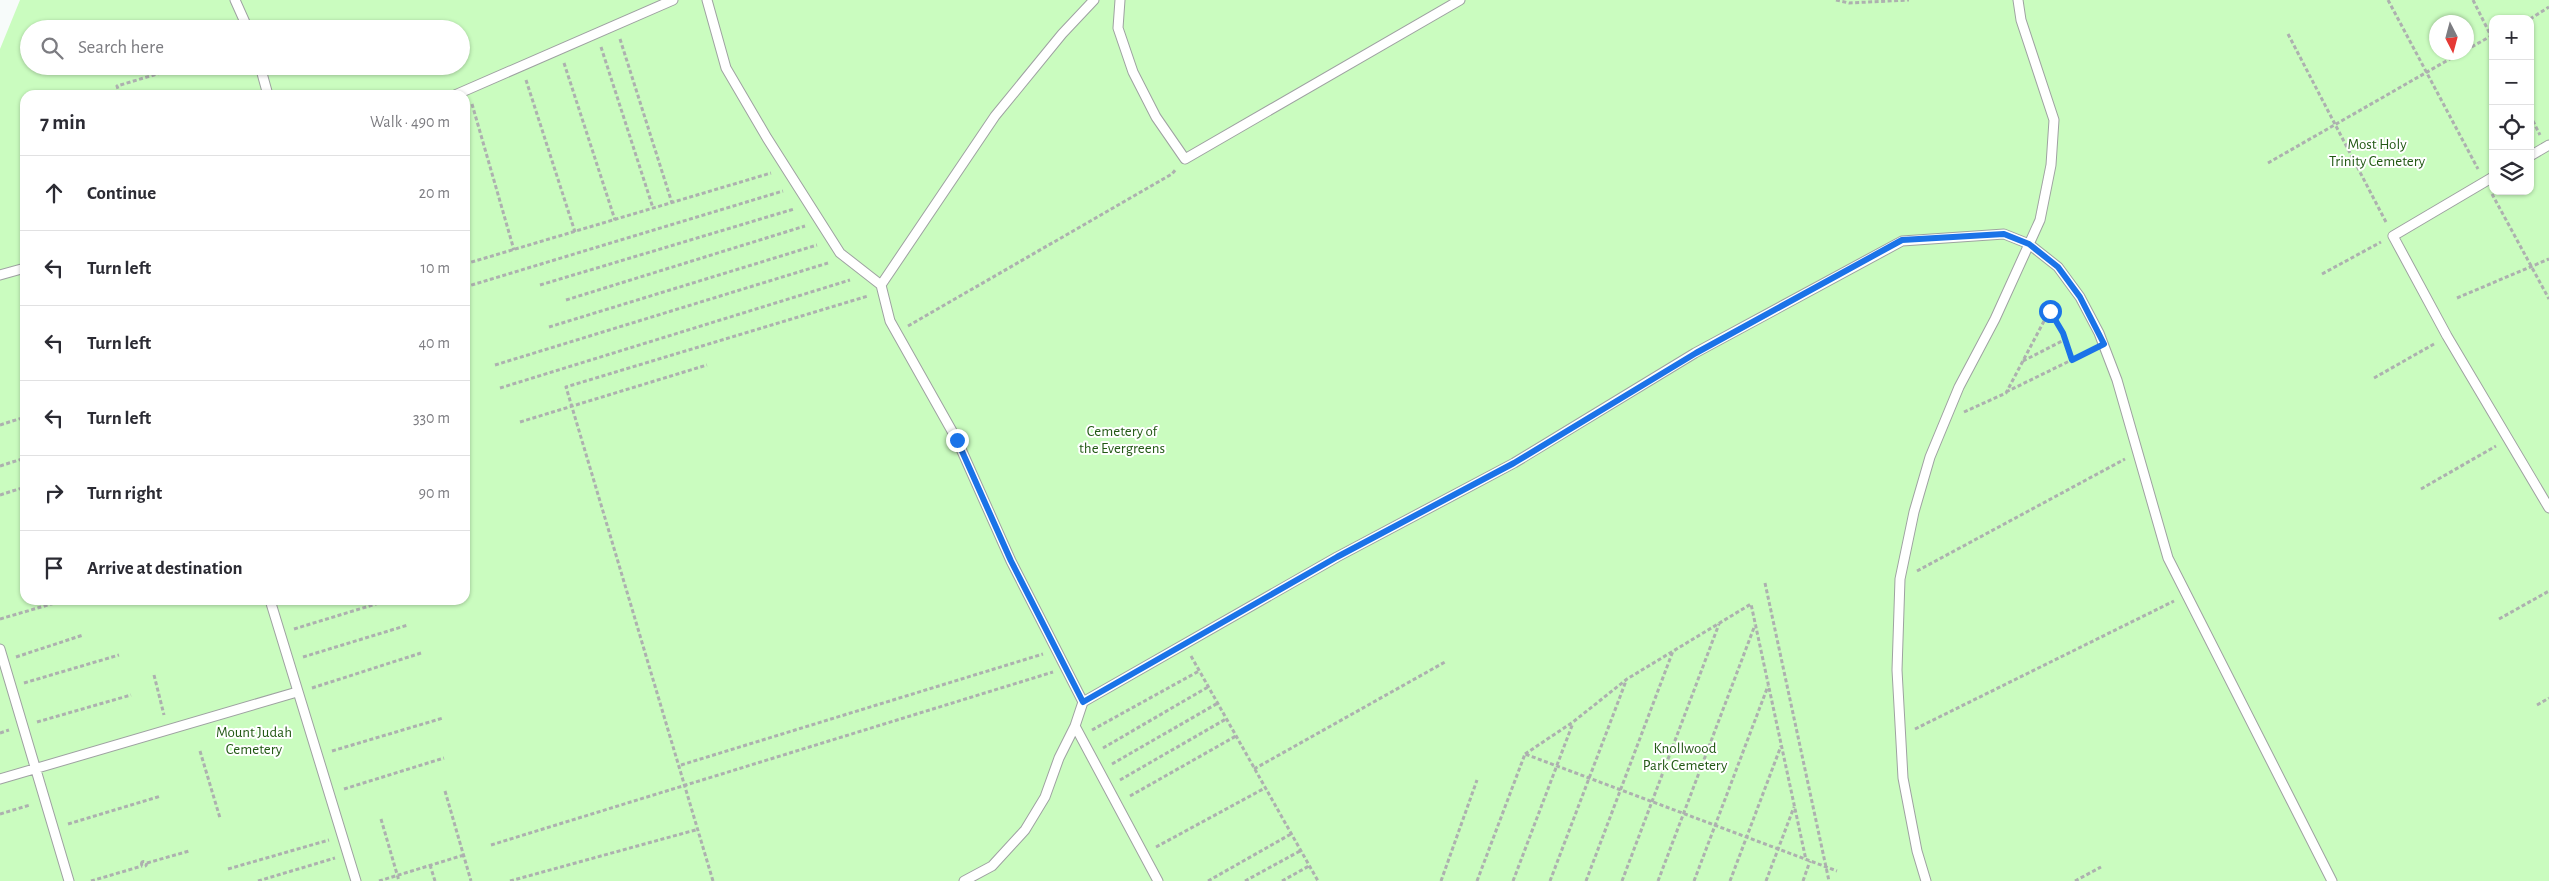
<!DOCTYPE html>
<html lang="en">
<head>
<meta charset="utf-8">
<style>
  :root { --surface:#fff; --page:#f7f7f7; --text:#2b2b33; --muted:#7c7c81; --line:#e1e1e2 }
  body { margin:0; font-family:"Alegreya Sans",sans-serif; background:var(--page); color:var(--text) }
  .controls { position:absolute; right:15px; top:15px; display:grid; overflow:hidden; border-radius:10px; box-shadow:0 1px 4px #0004 }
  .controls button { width:45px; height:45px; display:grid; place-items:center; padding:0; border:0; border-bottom:1px solid var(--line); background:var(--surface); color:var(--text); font:25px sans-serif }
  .compass { position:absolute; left:2429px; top:15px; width:45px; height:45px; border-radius:50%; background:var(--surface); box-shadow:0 1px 4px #0004; rotate:174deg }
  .stop { position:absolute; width:15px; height:15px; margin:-11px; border:4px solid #1a73e8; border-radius:50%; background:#fff }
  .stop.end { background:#1a73e8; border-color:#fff; box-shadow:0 1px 5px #0008 }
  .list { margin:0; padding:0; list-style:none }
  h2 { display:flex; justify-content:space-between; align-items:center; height:65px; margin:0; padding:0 20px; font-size:21px }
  h2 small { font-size:16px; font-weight:400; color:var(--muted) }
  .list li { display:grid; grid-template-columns:32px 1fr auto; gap:15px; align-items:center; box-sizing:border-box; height:75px; padding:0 20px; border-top:1px solid var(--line) }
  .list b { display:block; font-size:19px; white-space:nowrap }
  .list em { font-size:16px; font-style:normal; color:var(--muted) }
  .icon { flex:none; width:28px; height:28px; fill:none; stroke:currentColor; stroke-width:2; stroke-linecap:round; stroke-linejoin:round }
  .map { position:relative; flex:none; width:2549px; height:881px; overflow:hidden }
  .search { position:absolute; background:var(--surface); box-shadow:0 1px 4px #0004; left:20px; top:20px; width:450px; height:55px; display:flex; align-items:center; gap:12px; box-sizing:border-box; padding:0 18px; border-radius:28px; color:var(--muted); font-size:19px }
  .panel { position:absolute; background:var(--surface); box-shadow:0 1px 4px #0004; left:20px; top:90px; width:450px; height:515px; border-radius:15px }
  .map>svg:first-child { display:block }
  .green { fill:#cafcbf; fill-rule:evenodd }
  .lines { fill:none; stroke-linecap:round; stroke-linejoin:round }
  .service-casing { stroke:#9ea2a1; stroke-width:11 }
  .path { stroke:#adb0af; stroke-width:3; stroke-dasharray:4 2.5; stroke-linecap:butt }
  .service { stroke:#fff; stroke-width:9 }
  .route { stroke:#1a73e8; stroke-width:6 }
  .labels { text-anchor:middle; stroke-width:4; stroke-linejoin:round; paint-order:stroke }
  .park-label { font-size:15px; fill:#235915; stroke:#fff }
</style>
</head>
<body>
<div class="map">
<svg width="2549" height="881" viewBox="0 0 2549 881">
  <rect width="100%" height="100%" fill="#f7fbfa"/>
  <!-- green -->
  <path class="green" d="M20,0H2549V881H0V49ZM2493,19H2530V191H2493ZM2436,22H2466V52H2436ZM29,29H461V66H29ZM25,95H465V600H25Z"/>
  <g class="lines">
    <defs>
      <path id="service" d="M235,0L248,29
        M707,0L726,68L767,138L840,253L881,285L890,321L957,440L1011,561L1083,702
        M1120,0L1118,28L1133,72L1156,117L1185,159L1460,0
        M260,66L268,95
        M455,95L673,0
        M2530,156L2549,145
        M2493,177L2393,236L2447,336L2549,508
        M0,275L25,268
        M881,285L995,116L1062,34L1094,0
        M270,600L356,881
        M0,649L69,881
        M1075,726L1158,881
        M0,779L297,692
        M964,881L992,866L1025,830L1045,797L1059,758L1075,726L1083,702L1337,557L1514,463L1695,353L1902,241L2004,234L2029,244L2058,267L2080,297L2099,333L2117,380L2168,558L2332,881
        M1926,881L1917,851L1903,778L1897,670L1900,579L1914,512L1930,457L1959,387L1995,319L2040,220L2051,165L2054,120L2021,20L2018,0"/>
    </defs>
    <!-- service casing -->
    <use href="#service" class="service-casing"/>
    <!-- path -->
    <path class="path" d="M1836,0L1849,3L1909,0
      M2388,0L2478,169
      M2473,0L2491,36
      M2530,19L2549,7
      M2288,34L2387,224
      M620,39L672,203
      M601,47L653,208
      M2466,50L2491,36L2493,39
      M564,63L615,220
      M526,80L575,232
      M120,95L117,86L184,66
      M472,104L514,250
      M2530,115L2540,135
      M2268,163L2462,52
      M2492,194L2549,299
      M465,264L771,173
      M2322,274L2381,242
      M540,285L794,209
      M465,287L783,191
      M2457,298L2549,259
      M566,300L805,226
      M2050,311L2063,333L2072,360
      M908,326L1172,174L1176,169
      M549,327L817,245
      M2023,361L2066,339
      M495,365L828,263
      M2374,378L2434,344
      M500,388L850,280
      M2006,392L2090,351
      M1964,412L2006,393L2052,306
      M520,422L707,365
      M0,425L25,417
      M0,466L25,458
      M2421,489L2496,446
      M0,495L25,487
      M1917,571L2125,459
      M1765,583L1829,881
      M0,619L65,600
      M2499,619L2549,591
      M294,629L389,600
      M1191,656L1318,881
      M16,657L83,635
      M303,657L408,625
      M154,675L164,715
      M24,683L119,655
      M312,688L421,653
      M2537,705L2549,698
      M37,722L131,695
      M1915,729L2174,601
      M1092,730L1199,671
      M0,733L9,730
      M1103,748L1208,687
      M200,751L220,818
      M332,751L443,718
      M1525,754L1573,722L1627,679L1751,604L1806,860
      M1112,764L1218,703
      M681,765L1043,654
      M1254,769L1445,662
      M1120,780L1226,719
      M344,789L444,758
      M445,791L471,881
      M1130,796L1236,736
      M0,814L30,805
      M381,819L399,881
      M68,824L161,796
      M491,845L1053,672
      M1156,847L1265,788
      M141.5 864a2.5 2.5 0 1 1 5 0a2.5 2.5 0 1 1-5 0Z
      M147,863L189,851
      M430,865L435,881
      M228,869L329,840
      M91,881L142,866
      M258,881L335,858
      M379,881L464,855
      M510,881L699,829
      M713,881L566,387L868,296
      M1208,881L1291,834
      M1245,881L1300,851
      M1282,881L1309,866
      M1441,881L1477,780
      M1477,881L1525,754L1837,871
      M1513,881L1573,723
      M1550,881L1626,681
      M1586,881L1673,651
      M1622,881L1719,624
      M1658,881L1755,625
      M1694,881L1768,686
      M1730,881L1781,746
      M1766,881L1794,807
      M1803,881L1810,861
      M2075,881L2101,867"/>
    <!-- service -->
    <use href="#service" class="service"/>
  </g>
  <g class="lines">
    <!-- route -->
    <path class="route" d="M957,440L1011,561L1083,702L1337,557L1514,463L1696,353L1902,240L2004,234L2029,244L2058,267L2080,297L2104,344L2072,360L2063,333L2050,311"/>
  </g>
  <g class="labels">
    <!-- park labels -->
    <g class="park-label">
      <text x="2377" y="149">Most Holy<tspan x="2377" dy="17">Trinity Cemetery</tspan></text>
      <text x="1122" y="436">Cemetery of<tspan x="1122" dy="17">the Evergreens</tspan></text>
      <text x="254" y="737">Mount Judah<tspan x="254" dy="17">Cemetery</tspan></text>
      <text x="1685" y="753">Knollwood<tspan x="1685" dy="17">Park Cemetery</tspan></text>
    </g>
  </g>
</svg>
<div class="controls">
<button>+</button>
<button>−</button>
<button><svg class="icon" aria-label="locate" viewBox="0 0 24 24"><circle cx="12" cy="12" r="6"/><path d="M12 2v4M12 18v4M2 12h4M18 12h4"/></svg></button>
<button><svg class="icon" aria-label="layers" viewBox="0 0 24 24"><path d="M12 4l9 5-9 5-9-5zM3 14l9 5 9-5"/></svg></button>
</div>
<svg class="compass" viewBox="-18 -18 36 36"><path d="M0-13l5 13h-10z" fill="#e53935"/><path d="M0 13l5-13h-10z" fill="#7c7c81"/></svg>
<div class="stop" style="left:2050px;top:311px"></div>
<div class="stop end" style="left:957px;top:440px"></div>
<div class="search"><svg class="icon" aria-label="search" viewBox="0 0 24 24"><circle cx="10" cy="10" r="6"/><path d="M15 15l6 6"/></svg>Search here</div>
<section class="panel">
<h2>7 min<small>Walk · 490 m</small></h2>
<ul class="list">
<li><svg class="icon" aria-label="ahead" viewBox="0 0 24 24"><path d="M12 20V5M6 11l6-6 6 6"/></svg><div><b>Continue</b></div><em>20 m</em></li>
<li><svg class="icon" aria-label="left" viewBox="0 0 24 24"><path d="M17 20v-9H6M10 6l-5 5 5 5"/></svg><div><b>Turn left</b></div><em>10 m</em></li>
<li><svg class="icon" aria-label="left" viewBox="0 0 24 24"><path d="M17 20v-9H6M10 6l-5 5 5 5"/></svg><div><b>Turn left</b></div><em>40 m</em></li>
<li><svg class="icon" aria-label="left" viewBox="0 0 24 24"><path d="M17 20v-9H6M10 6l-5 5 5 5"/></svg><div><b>Turn left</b></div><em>330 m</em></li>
<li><svg class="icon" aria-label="right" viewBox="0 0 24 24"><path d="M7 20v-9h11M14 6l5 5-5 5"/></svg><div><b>Turn right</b></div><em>90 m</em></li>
<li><svg class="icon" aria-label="arrive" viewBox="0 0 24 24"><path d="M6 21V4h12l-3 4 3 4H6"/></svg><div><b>Arrive at destination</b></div></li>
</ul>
</section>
</div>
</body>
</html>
